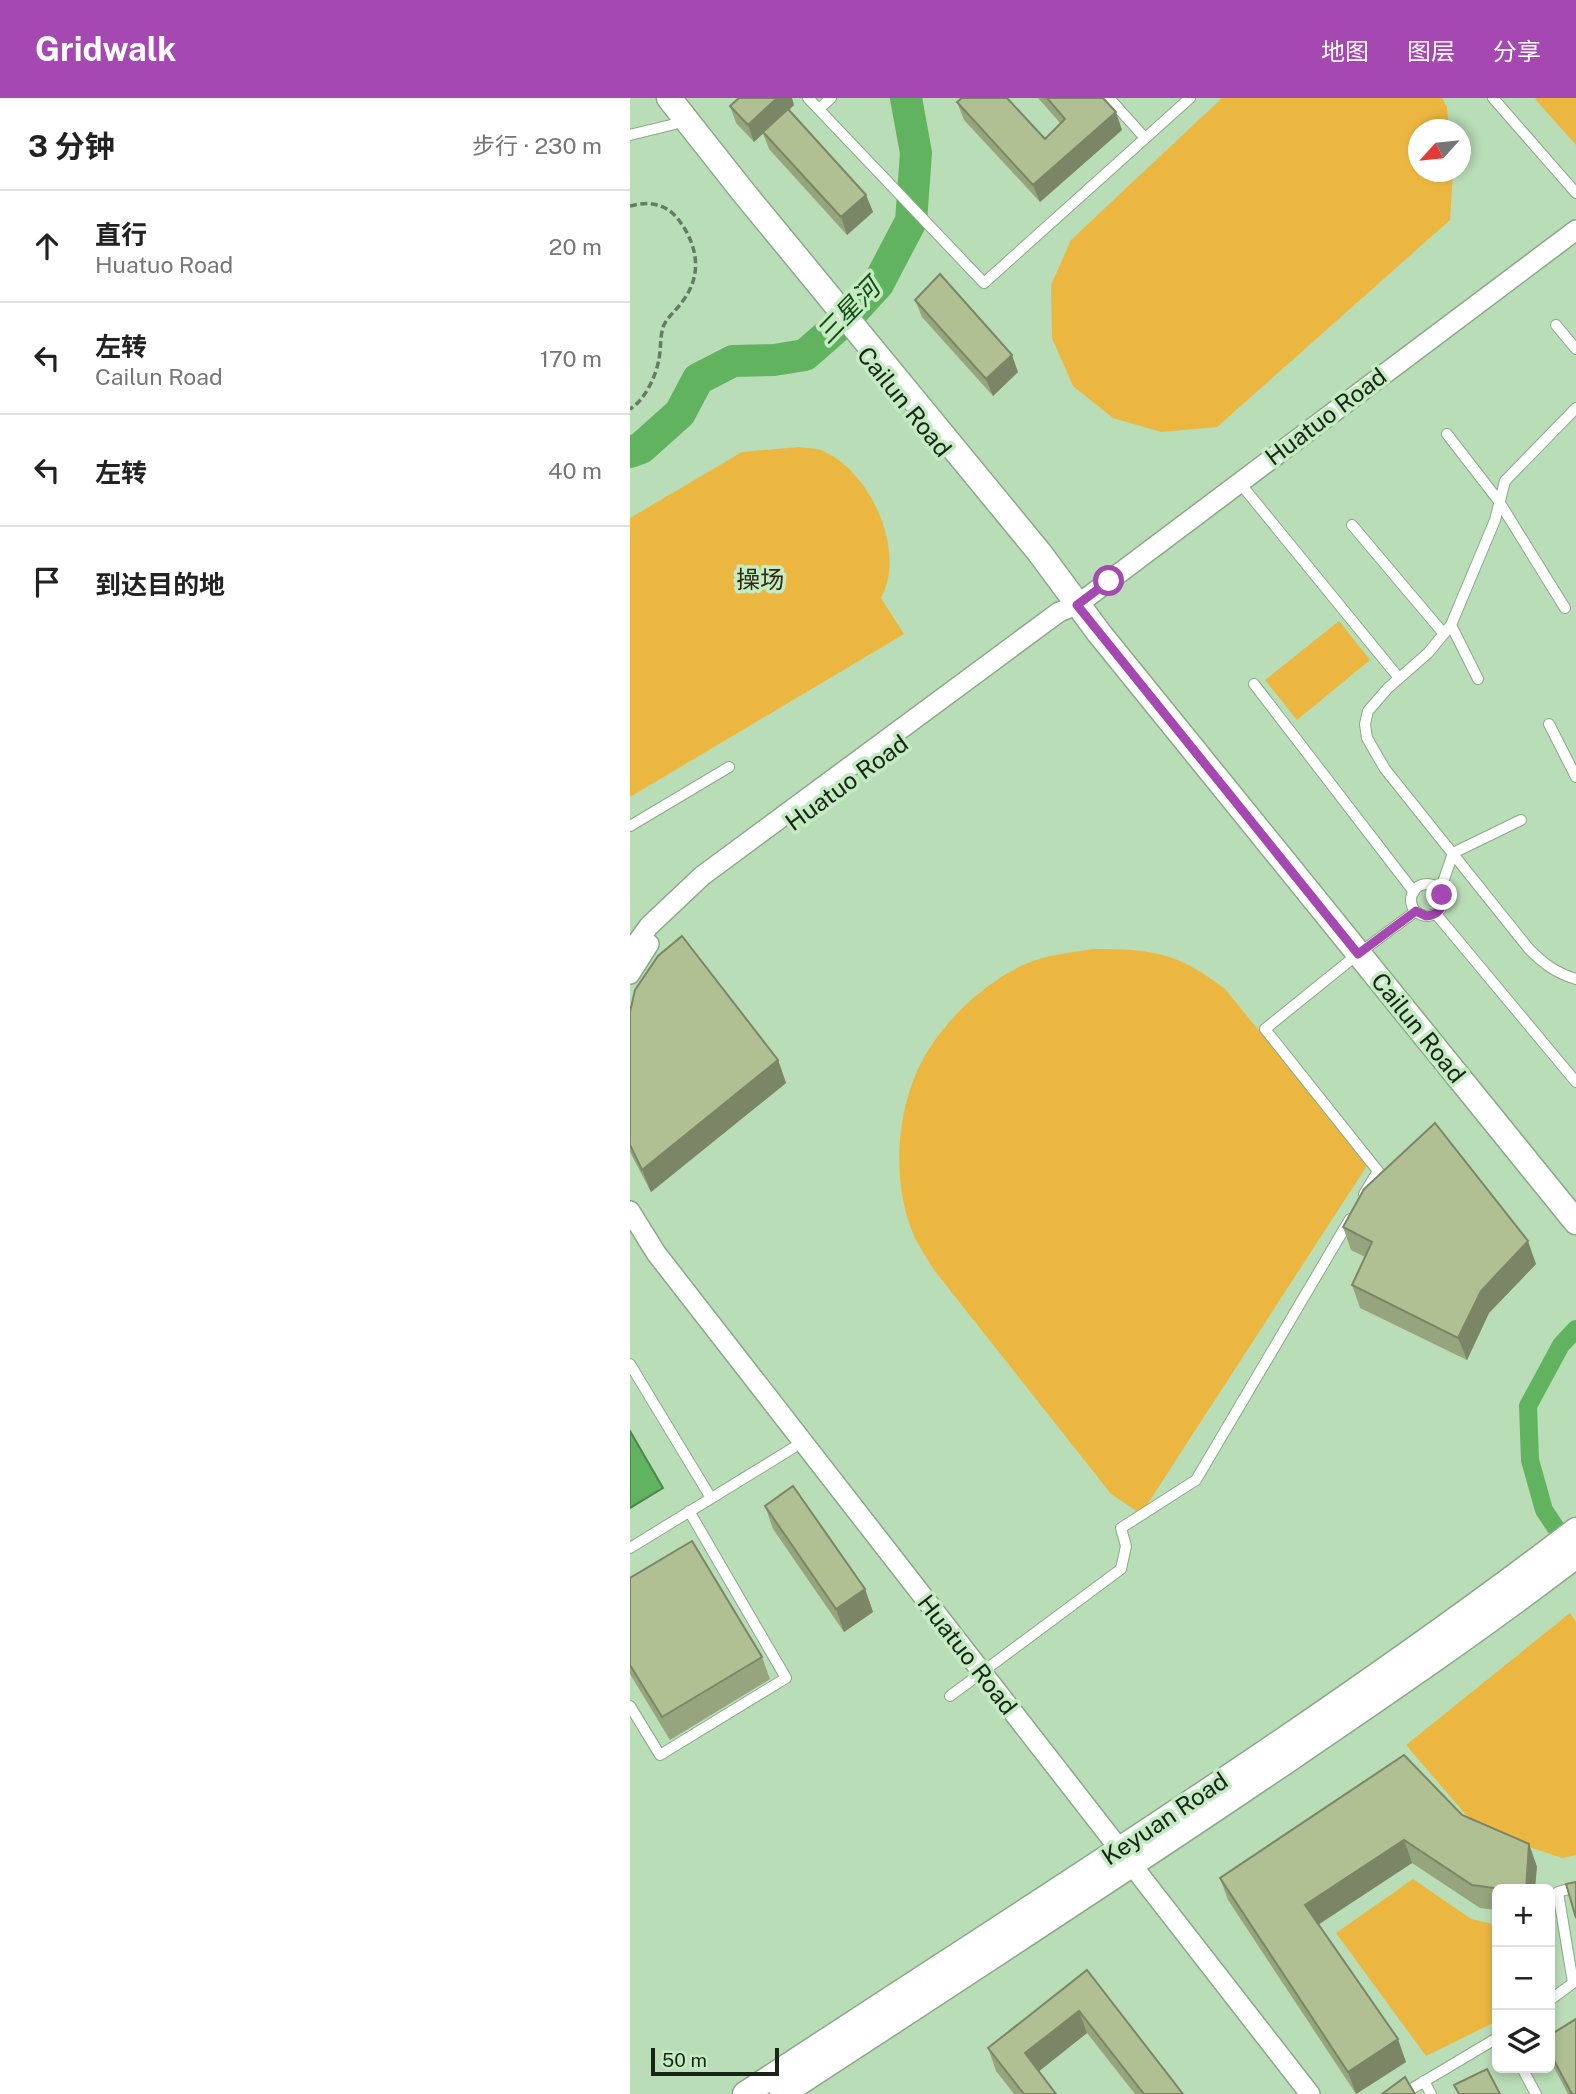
<!DOCTYPE html>
<html lang="zh">
<head>
<meta charset="utf-8">
<style>
  :root { --surface:#fff; --page:#f2f2f2; --text:#222; --muted:#767676; --line:#e0e0e0; --accent:#a648b1 }
  body { margin:0; font-family:"Public Sans","Noto Sans SC",sans-serif; background:var(--page); color:var(--text) }
  .controls { position:absolute; right:21px; bottom:21px; display:grid; overflow:hidden; border-radius:10px; box-shadow:0 4px 10px #0003 }
  .controls button { width:63px; height:63px; display:grid; place-items:center; padding:0; border:0; border-bottom:2px solid var(--line); background:var(--surface); color:var(--text); font:35px sans-serif }
  .compass { position:absolute; left:778px; top:21px; width:63px; height:63px; border-radius:50%; background:var(--surface); box-shadow:0 4px 10px #0003; rotate:243deg }
  .scale { position:absolute; left:21px; bottom:18px; width:128px; box-sizing:border-box; padding-left:7px; border:4px solid #172517; border-top:0; font-size:19px; line-height:24px; white-space:nowrap; color:#172517; -webkit-text-stroke:5px #c5ebc3; paint-order:stroke }
  .stop { position:absolute; width:21px; height:21px; margin:-16px; border:5px solid #a648b1; border-radius:50%; background:#fff }
  .stop.end { background:#a648b1; border-color:#fff; box-shadow:0 2px 7px #0008 }
  .list { margin:0; padding:0; list-style:none }
  h2 { display:flex; justify-content:space-between; align-items:center; height:91px; margin:0; padding:0 28px; font-size:30px }
  h2 small { font-size:23px; font-weight:400; color:var(--muted) }
  .list li { display:grid; grid-template-columns:46px 1fr auto; gap:21px; align-items:center; box-sizing:border-box; height:112px; padding:0 28px; border-top:2px solid var(--line) }
  .list b { display:block; font-size:26px; white-space:nowrap }
  .list p { margin:0; font-size:23px; white-space:nowrap; color:var(--muted) }
  .list em { font-size:23px; font-style:normal; color:var(--muted) }
  .icon { flex:none; width:38px; height:38px; fill:none; stroke:currentColor; stroke-width:2; stroke-linecap:round; stroke-linejoin:round }
  .map { position:relative; flex:none; width:946px; height:1996px; overflow:hidden }
  header { display:flex; align-items:center; gap:42px; box-sizing:border-box; height:98px; padding:0 35px; background:var(--accent); color:#fff }
  header strong { font-size:33px }
  nav { display:flex; gap:38px; margin-inline-start:auto; font-size:24px }
  main { display:flex }
  aside { flex:1; background:var(--surface) }
  .map>svg:first-child { display:block }
  .green { fill:#ecb741 }
  .water { fill:#61b35f; stroke:#4b8849; stroke-width:2 }
  .lines { fill:none; stroke-linecap:round; stroke-linejoin:round }
  .canal { stroke:#61b35f; stroke-width:18 }
  .river { stroke:#61b35f; stroke-width:32 }
  .service-casing { stroke:#88ab86; stroke-width:12 }
  .minor-casing { stroke:#88ab86; stroke-width:22 }
  .tertiary-casing { stroke:#88ab86; stroke-width:27 }
  .path { stroke:#647c62; stroke-width:3.5; stroke-dasharray:7 3.5; stroke-linecap:butt }
  .service { stroke:#fff; stroke-width:10 }
  .minor { stroke:#fff; stroke-width:19 }
  .tertiary { stroke:#fff; stroke-width:24 }
  .wall { fill:#97a57e }
  .shaded-wall { fill:#7b8666 }
  .building { fill:#b0c092; stroke:#7b8666; stroke-width:2 }
  .route { stroke:#a648b1; stroke-width:9 }
  .labels { text-anchor:middle; stroke-width:7; stroke-linejoin:round; paint-order:stroke }
  .street-label { font-size:24px; fill:#172517; stroke:#c5ebc3 }
  .park-label { font-size:24px; fill:#322915; stroke:#c5ebc3 }
  .water-label { font-size:26px; font-style:italic; fill:#154d16; stroke:#c5ebc3 }
</style>
</head>
<body>
<header>
<strong>Gridwalk</strong>
<nav><a>地图</a><a>图层</a><a>分享</a></nav>
</header>
<main>
<aside>
<h2>3 分钟<small>步行 · 230 m</small></h2>
<ul class="list">
<li><svg class="icon" aria-label="ahead" viewBox="0 0 24 24"><path d="M12 20V5M6 11l6-6 6 6"/></svg><div><b>直行</b><p>Huatuo Road</p></div><em>20 m</em></li>
<li><svg class="icon" aria-label="left" viewBox="0 0 24 24"><path d="M17 20v-9H6M10 6l-5 5 5 5"/></svg><div><b>左转</b><p>Cailun Road</p></div><em>170 m</em></li>
<li><svg class="icon" aria-label="left" viewBox="0 0 24 24"><path d="M17 20v-9H6M10 6l-5 5 5 5"/></svg><div><b>左转</b></div><em>40 m</em></li>
<li><svg class="icon" aria-label="arrive" viewBox="0 0 24 24"><path d="M6 21V4h12l-3 4 3 4H6"/></svg><div><b>到达目的地</b></div></li>
</ul>
</aside>
<div class="map">
<svg width="946" height="1996" viewBox="0 0 946 1996">
  <rect width="100%" height="100%" fill="#b9ddb6"/>
  <!-- green -->
  <path class="green" d="M592,0H812L817,9L819,31L788,32V74H823L820,122L587,329L531,334L483,320L443,288L422,240L421,187L441,142Z
    M907,0H946V47L905,1Z
    M169,349C175,350 184,350 190,352C240,370 277,454 251,500L274,536L0,699V420L112,354Z
    M709,523L740,562L667,622L635,582Z
    M463,851C522,851 547,854 595,891L738,1066L511,1416L481,1396L304,1172C298,1161 290,1151 285,1140C263,1092 265,1026 285,978C304,932 347,890 391,868C413,857 439,855 463,851Z
    M940,1515L946,1524V1757L932,1760L849,1732L776,1647Z
    M783,1781L841,1821L867,1827V1919L865,1924L796,1958L706,1835Z"/>
  <!-- water -->
  <path class="water" d="M0,1333L33,1390L0,1410Z"/>
  <g class="lines">
    <!-- canal -->
    <path class="canal" d="M940,1451L914,1412L900,1362L898,1308L931,1247L946,1231"/>
    <!-- river -->
    <path class="river" d="M0,354L11,350L50,315L68,281L103,263L144,262L175,257L216,221L248,186L281,123L286,55L276,0"/>
    <defs>
      <path id="service" d="M178,0L354,185L560,0
        M479,0L515,40
        M863,0L946,95
        M189,11L201,0
        M0,37L45,26
        M926,227L946,251
        M946,310L875,383L865,422L821,527L798,555L758,590L738,613L735,626L737,640L755,671L899,851C914,866 926,875 946,881
        M817,336L868,402L935,510
        M609,384L769,580
        M722,427L814,536
        M821,527L848,581
        M624,586L784,794
        M919,626L946,679
        M0,728L99,669
        M781 802a16 16 0 1 1 32 0a16 16 0 1 1-32 0Z
        M810,793L823,755L891,722
        M806,816L946,984
        M734,1096L748,1073L635,931L728,856L786,813
        M0,1266L81,1400
        M0,1450L163,1350
        M320,1598L491,1471L496,1448L491,1430L566,1382L720,1121
        M0,1608L30,1657L156,1580L59,1413
        M920,1902L943,1885L928,1794L946,1789
        M892,1970L906,1996
        M794,1983L801,1996
        M773,1996L867,1940"/>
      <path id="minor" d="M0,854L19,828L72,778L429,514L447,507L946,132
        M0,876L19,846
        M0,1113L26,1155L680,1996"/>
      <path id="tertiary" d="M39,0L114,95L409,454L469,535L946,1124
        M115,1996C394,1812 680,1635 946,1432
        M152,1996C322,1885 493,1774 661,1660C758,1594 852,1530 946,1458"/>
    </defs>
    <!-- service casing -->
    <use href="#service" class="service-casing"/>
    <!-- minor casing -->
    <use href="#minor" class="minor-casing"/>
    <!-- tertiary casing -->
    <use href="#tertiary" class="tertiary-casing"/>
    <!-- path -->
    <path class="path" d="M0,108C19,103 35,105 48,121C68,147 73,177 52,204C46,213 37,219 33,229C30,240 31,250 29,261C26,278 15,302 0,311"/>
    <!-- service -->
    <use href="#service" class="service"/>
    <!-- minor -->
    <use href="#minor" class="minor"/>
    <!-- tertiary -->
    <use href="#tertiary" class="tertiary"/>
  </g>
  <!-- wall -->
  <path class="wall" d="M408,0H473L492,32L410,104L334,22L327,4L415,41L431,26Z
    M164,7L159,12L236,97L243,114L217,137L139,51L133,35L124,44L106,25L100,8Z
    M285,202L388,274L363,298L292,219Z
    M0,914L148,962L156,985L21,1094L0,1054Z
    M713,1129L906,1166L859,1215L837,1262L730,1210L722,1187L735,1159L721,1152Z
    M135,1408L235,1491L243,1514L214,1534L143,1431Z
    M0,1480L132,1559L140,1581L40,1642L0,1576Z
    M832,1717L899,1746L907,1769L867,1791V1812L850,1810L782,1765L688,1827L776,1964L726,1996L598,1802L590,1780Z
    M457,1872L553,1996H505L457,1935L409,1973L426,1996H384L366,1973L358,1950Z
    M920,1937L946,1996H938L921,1964L920,1961Z"/>
  <!-- shaded-wall -->
  <path class="shaded-wall" d="M147,0H162L164,7L124,44L118,27Z
    M486,14L492,32L410,104L403,87Z
    M236,97L243,114L217,137L211,119Z
    M382,257L388,274L363,298L356,281Z
    M148,962L156,985L21,1094L12,1072Z
    M898,1143L906,1166L859,1215L837,1262L828,1240L851,1193Z
    M235,1491L243,1514L214,1534L206,1511Z
    M774,1742L782,1765L683,1830L675,1807Z
    M899,1746L907,1769L905,1791H896Z
    M449,1913L457,1935L403,1978L395,1955Z
    M768,1941L776,1964L726,1996L718,1974Z"/>
  <!-- building -->
  <path class="building" d="M109,0H147L118,27L100,8Z
    M332,0H377L415,41L435,21L417,0H473L486,14L403,87L327,4Z
    M158,11L236,97L211,119L133,34Z
    M310,176L382,257L356,281L285,202Z
    M52,838L148,962L12,1072L0,1047V914L5,892L28,858Z
    M805,1025L898,1143L851,1193L828,1240L722,1187L742,1144L713,1129L734,1091Z
    M163,1388L235,1491L206,1511L135,1408Z
    M62,1443L132,1559L32,1619L0,1567V1480Z
    M774,1657L832,1717L899,1746L896,1791H871L842,1787L774,1742L675,1807L768,1941L718,1974L590,1780Z
    M946,1784V1820L936,1786Z
    M457,1872L553,1996H514L449,1913L395,1955L426,1996H394L358,1950Z
    M946,1921V1996H942L920,1955V1937Z
    M857,1971L870,1996H829L824,1987Z
    M775,1979L785,1996H752Z"/>
  <g class="lines">
    <!-- route -->
    <path class="route" d="M479,483L447,507L728,856L786,813L796,818C808,817 814,810 812,797"/>
  </g>
  <g class="labels">
    <!-- street labels -->
    <g class="street-label">
      <text transform="translate(274 304) rotate(51)" y="8">Cailun Road</text>
      <text transform="translate(696 319) rotate(-37)" y="8">Huatuo Road</text>
      <text transform="translate(217 685) rotate(-36)" y="8">Huatuo Road</text>
      <text transform="translate(788 930) rotate(51)" y="8">Cailun Road</text>
      <text transform="translate(337 1557) rotate(52)" y="8">Huatuo Road</text>
      <text transform="translate(535 1721) rotate(-34)" y="8">Keyuan Road</text>
    </g>
    <!-- park labels -->
    <g class="park-label">
      <text x="130" y="490">操场</text>
    </g>
    <!-- water labels -->
    <g class="water-label">
      <text transform="translate(218 213) rotate(-46)" y="9">三星河</text>
    </g>
  </g>
</svg>
<div class="controls">
<button>+</button>
<button>−</button>
<button><svg class="icon" aria-label="layers" viewBox="0 0 24 24"><path d="M12 4l9 5-9 5-9-5zM3 14l9 5 9-5"/></svg></button>
</div>
<svg class="compass" viewBox="-18 -18 36 36"><path d="M0-13l5 13h-10z" fill="#e53935"/><path d="M0 13l5-13h-10z" fill="#767676"/></svg>
<div class="scale">50 m</div>
<div class="stop" style="left:479px;top:483px"></div>
<div class="stop end" style="left:812px;top:797px"></div>
</div>
</main>
</body>
</html>
